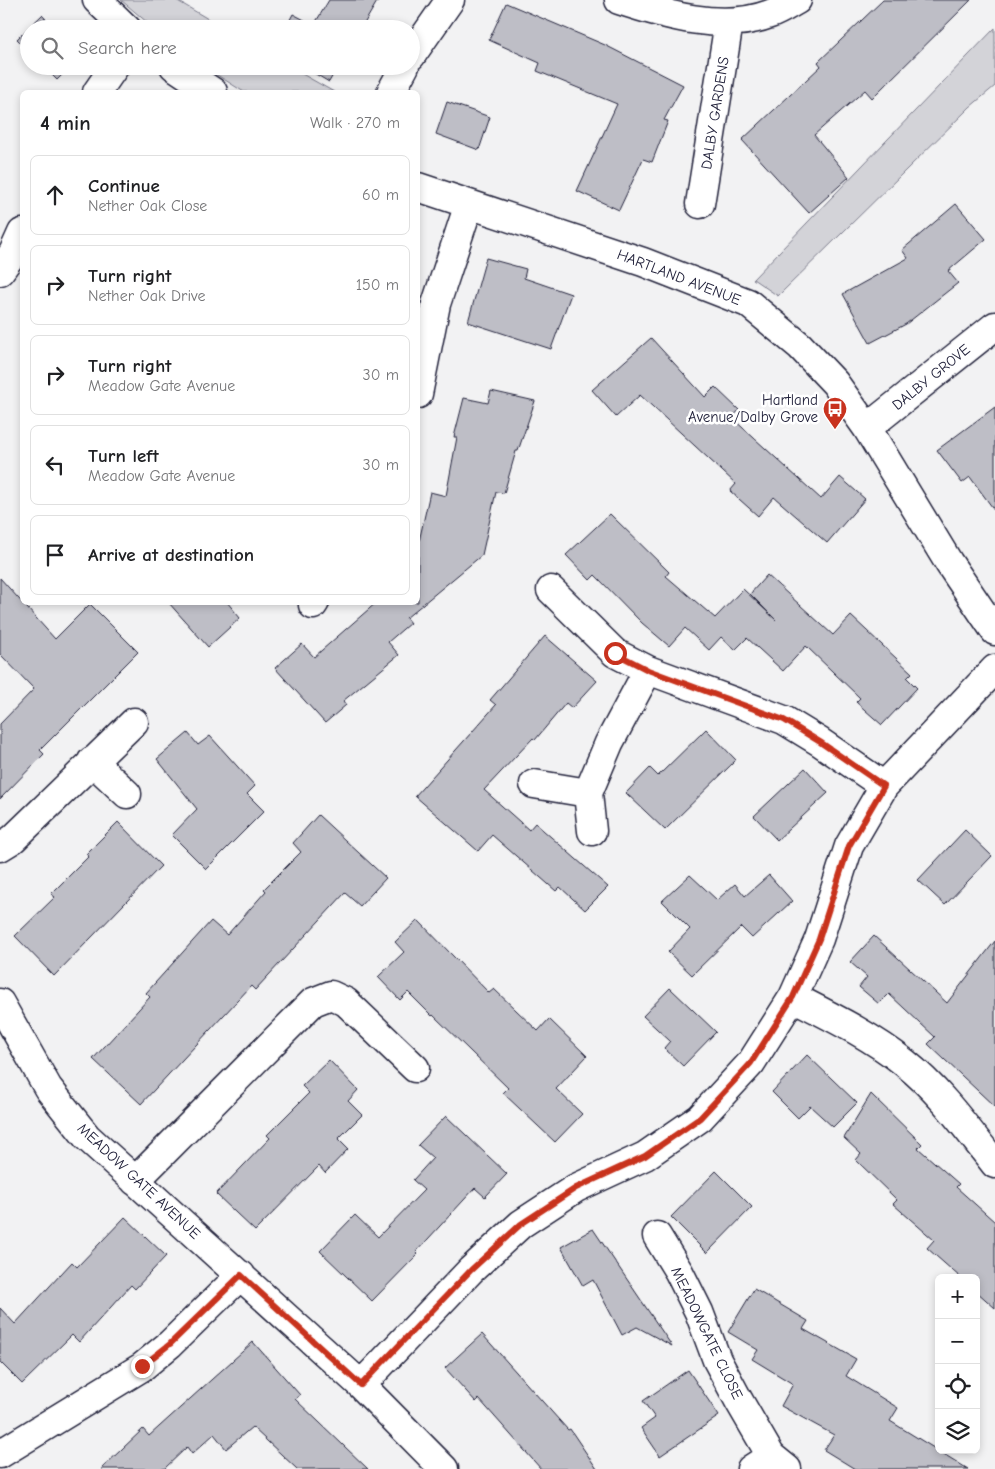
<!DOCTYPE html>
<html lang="en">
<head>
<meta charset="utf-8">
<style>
  :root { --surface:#fff; --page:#f2f2f2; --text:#202124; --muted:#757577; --line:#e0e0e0 }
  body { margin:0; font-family:"Comic Neue",sans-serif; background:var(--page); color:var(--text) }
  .controls { position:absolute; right:15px; bottom:15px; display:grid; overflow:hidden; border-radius:8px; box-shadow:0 2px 8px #0003 }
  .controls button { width:45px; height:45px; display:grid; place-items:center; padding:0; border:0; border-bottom:1px solid var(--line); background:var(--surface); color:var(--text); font:25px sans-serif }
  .stop { position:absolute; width:15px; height:15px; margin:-11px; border:4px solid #c8321e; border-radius:50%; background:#fff }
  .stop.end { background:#c8321e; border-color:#fff; box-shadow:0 1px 5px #0008 }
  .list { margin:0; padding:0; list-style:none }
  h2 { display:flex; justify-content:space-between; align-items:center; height:65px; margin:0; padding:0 20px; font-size:21px }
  h2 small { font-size:16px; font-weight:400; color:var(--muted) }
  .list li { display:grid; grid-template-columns:32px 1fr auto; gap:15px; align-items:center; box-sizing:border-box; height:80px; margin:0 10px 10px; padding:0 10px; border:1px solid var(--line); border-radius:8px }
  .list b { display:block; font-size:19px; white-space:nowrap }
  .list p { margin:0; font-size:16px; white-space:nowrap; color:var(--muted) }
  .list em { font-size:16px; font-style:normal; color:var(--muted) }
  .icon { flex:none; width:28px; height:28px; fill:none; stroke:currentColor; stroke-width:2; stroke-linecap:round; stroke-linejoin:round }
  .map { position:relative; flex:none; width:995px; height:1469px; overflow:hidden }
  .search { position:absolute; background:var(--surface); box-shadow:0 2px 8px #0003; left:20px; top:20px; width:400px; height:55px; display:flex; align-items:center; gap:12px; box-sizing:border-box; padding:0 18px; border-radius:28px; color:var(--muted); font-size:19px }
  .panel { position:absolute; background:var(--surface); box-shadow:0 2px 8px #0003; left:20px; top:90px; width:400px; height:515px; border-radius:8px }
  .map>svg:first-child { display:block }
  .green { fill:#d3d3d8; stroke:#7a7a8a }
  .building { fill:#bebec6; stroke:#22223b }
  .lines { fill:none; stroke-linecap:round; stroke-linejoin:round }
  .minor-casing { stroke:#22223b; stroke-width:31 }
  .minor { stroke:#fff; stroke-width:28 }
  .route { stroke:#c8321e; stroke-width:6 }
  .labels { text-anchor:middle; stroke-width:5; stroke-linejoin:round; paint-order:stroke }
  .street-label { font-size:15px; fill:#22223b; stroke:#fff }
  .poi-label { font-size:15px; fill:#22223b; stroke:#fff; text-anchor:end }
</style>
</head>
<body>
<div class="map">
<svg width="995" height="1469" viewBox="0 0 995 1469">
  <rect width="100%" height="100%" fill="#f2f2f3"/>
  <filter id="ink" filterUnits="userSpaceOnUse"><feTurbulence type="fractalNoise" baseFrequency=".02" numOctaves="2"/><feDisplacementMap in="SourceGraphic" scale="10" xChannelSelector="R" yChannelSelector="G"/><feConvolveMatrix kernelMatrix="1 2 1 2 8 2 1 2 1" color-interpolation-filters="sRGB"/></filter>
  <g filter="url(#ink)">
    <!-- green -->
    <path class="green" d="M121,0H176L225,29H155Z
      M995,28V86L970,107L778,296L753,279Z
      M203,66H288L334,92H244Z"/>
    <!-- building -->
    <path class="building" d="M329,0H378L361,29H285L293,14L314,25Z
      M883,0H971L872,98L865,90L814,135L849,177L809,213L742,140L821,66L818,62Z
      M506,3L605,45L683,85L664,120L668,121L652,162L643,159L619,210L577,191L617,104L537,71L540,63L489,40Z
      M42,15L55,29H29V51L17,39Z
      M43,66H71L57,80Z
      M302,66H338L329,82Z
      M447,102L490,117L479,150L436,134Z
      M956,204L986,239L948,271L958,283L906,324L870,343L843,294L908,258L902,250Z
      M486,258L526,269L524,278L571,294L551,349L468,322Z
      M651,338L705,397L715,387L739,410L732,418L821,499L840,477L865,499L827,543L774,497L758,516L730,491L736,484L640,395L616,417L592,390Z
      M491,391L535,401L518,451H516L504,493L496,492L482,555L406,618L410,623L388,642L399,655L343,701L346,705L325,723L275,668L302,644L314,657L377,602H418V546L430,492L446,496L457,437H454L464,398L488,403Z
      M995,407V511L970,477L962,483L937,450Z
      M610,514L669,572L666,576L715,618L743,589L776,620L750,594L767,575L833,635L851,616L912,673L907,678L917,688L882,725L856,702L860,698L806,646L783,671L747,638L735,650L721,637L709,650L685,628L669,646L642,623L595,575L590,580L566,555Z
      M0,578L55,639L90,604L138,652L40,750L44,754L0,799V724L34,689L0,654Z
      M168,602H227L240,618L208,647Z
      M545,636L597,681L572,708L566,703L535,740L533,738L484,790L529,830L535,823L608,887L585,910L560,887L556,891L492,835L478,851L415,796L496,705L490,700Z
      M706,729L736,760L665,830L626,793L650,768L658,776Z
      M188,733L198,745L210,736L255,786L247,794L264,811L206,869L172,835L197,809L157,759Z
      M805,768L828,793L777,840L754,816Z
      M318,815L386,878L360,906L345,893L255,990L251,986L141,1104L93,1059L150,997L146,993L211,921L227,935L266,891L264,889L301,852L293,843Z
      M118,822L161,866L54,976L15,936L55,897L51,894L89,856L86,854Z
      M965,830L992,856L945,905L918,880Z
      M690,875L717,900L735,884L745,896L769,875L792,901L752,938L741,927L692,975L668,952L690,929L662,901Z
      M418,920L489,993L494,989L538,1031L549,1019L587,1056L556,1089L582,1114L555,1142L503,1093L508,1088L433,1015L432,1016L408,992L400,1000L378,977L404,952L395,942Z
      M874,936L947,1003L995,941V1107L928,1044L935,1037L889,994L879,1004L859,987L867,977L850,962Z
      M670,988L716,1032L683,1066L664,1048L670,1041L643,1016Z
      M807,1055L857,1103L833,1127L810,1106L798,1118L772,1092Z
      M329,1060L358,1090L348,1101L362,1115L338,1139L348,1149L325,1173L319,1166L255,1231L216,1194L270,1138L267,1135L309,1093L302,1086Z
      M871,1094L922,1144L918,1148L959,1184L956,1187L995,1222V1308L976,1291V1278H961L927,1248L934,1240L893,1204L897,1200L856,1160L861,1154L844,1138Z
      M446,1116L507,1174L485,1197L475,1188L416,1252L418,1254L372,1301L320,1251L355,1215L378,1237L424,1190L413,1180L433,1158L418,1145Z
      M716,1171L752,1207L707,1253L671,1217Z
      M125,1217L166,1256L135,1289L131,1285L79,1342L72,1335L22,1384L0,1362V1308L15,1324L72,1262L77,1267Z
      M593,1229L672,1346L637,1327L622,1335L593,1280L583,1286L561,1247Z
      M754,1289L808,1321L803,1329L856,1359L846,1376L898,1408L890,1421L968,1469H855L824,1450L834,1435L781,1406L793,1384L752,1359L758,1350L728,1332Z
      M482,1334L568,1430L570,1429L597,1469H541L479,1399L476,1402L445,1368Z
      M253,1342L300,1395L295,1399L368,1469H297L252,1427L226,1449L214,1434L192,1454L187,1447L164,1469H101L143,1429L149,1436Z
      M688,1370L719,1416L660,1456L641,1428L655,1418L643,1401Z"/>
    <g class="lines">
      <defs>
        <path id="minor" d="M97,0L127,29
          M619,0C664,15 723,32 770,14C779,11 788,5 797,0
          M411,56L450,0
          M174,66L213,92
          M97,92L115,66
          M391,92L405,66
          M418,187L643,262L748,303L800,346L835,383L867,428L949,563L995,631
          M700,204L729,22
          M0,271L13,253L22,233
          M418,394L436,304L469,204
          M867,428L995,326
          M551,590L615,653L648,670L784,720L820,742L884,786
          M313,605L315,602
          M92,761L127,794
          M534,784L588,793
          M592,831L588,793L609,743L648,670
          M0,847L13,839L134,722
          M793,997C832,1017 871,1036 905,1063C940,1091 967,1129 995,1164
          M0,1003L48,1088L87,1137L361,1385L444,1469
          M135,1181L313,1002L331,995L346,1002L415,1068
          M657,1236L679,1272L699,1312L717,1360L739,1401L771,1456L787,1469
          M361,1385L471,1270L521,1224L576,1188L645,1156L700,1118L751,1063L793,997L819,939L849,846L884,786L995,669
          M0,1454L142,1367L170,1344L241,1275
          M751,1469L771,1456"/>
      </defs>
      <!-- minor casing -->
      <use href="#minor" class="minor-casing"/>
      <!-- minor -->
      <use href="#minor" class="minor"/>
    </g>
  </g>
  <g class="lines" filter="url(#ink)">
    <!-- route -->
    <path class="route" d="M142,1366L170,1344L241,1275L361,1385L471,1270L521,1224L576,1188L645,1156L700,1118L751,1063L793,997L819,939L849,846L884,786L820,742L784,720L648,670L615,653"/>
  </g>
  <!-- icons -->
  <defs>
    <symbol id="bus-pin" viewBox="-11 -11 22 30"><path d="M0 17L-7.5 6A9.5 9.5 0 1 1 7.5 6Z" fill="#c8321e" stroke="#fff"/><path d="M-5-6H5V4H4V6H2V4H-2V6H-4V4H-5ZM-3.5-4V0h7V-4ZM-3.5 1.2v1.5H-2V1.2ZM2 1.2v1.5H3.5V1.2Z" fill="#fff"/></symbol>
  </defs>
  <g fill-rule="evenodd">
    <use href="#bus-pin" x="821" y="395" width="28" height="38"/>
  </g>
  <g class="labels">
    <!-- street labels -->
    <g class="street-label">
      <text transform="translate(715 113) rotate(-81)" y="5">DALBY GARDENS</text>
      <text transform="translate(679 277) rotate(21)" y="5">HARTLAND AVENUE</text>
      <text transform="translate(931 377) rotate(-39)" y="5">DALBY GROVE</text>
      <text transform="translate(139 1181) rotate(43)" y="5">MEADOW GATE AVENUE</text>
      <text transform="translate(707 1333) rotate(64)" y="5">MEADOWGATE CLOSE</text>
    </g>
    <!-- poi labels -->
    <g class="poi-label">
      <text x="818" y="405">Hartland<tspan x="818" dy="17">Avenue/Dalby Grove</tspan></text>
    </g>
  </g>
</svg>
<div class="controls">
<button>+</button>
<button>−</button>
<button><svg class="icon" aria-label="locate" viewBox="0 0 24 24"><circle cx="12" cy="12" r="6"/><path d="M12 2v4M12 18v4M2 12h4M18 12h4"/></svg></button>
<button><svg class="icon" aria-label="layers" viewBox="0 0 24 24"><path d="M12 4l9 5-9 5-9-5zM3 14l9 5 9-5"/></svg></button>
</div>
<div class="stop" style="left:615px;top:653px"></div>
<div class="stop end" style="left:142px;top:1366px"></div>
<div class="search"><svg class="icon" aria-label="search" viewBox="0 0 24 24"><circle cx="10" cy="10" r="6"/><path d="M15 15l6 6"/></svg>Search here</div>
<section class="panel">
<h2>4 min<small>Walk · 270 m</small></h2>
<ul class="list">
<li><svg class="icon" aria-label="ahead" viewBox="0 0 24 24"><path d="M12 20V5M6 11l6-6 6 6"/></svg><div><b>Continue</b><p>Nether Oak Close</p></div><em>60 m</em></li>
<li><svg class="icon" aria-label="right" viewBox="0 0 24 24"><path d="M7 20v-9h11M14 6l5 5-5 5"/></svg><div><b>Turn right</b><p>Nether Oak Drive</p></div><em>150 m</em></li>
<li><svg class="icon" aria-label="right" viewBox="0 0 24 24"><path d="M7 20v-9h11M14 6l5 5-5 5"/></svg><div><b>Turn right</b><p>Meadow Gate Avenue</p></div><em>30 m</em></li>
<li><svg class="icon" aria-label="left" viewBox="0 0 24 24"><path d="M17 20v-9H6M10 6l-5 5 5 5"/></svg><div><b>Turn left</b><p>Meadow Gate Avenue</p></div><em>30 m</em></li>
<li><svg class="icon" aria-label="arrive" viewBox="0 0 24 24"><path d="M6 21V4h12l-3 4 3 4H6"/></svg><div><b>Arrive at destination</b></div></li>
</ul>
</section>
</div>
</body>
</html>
